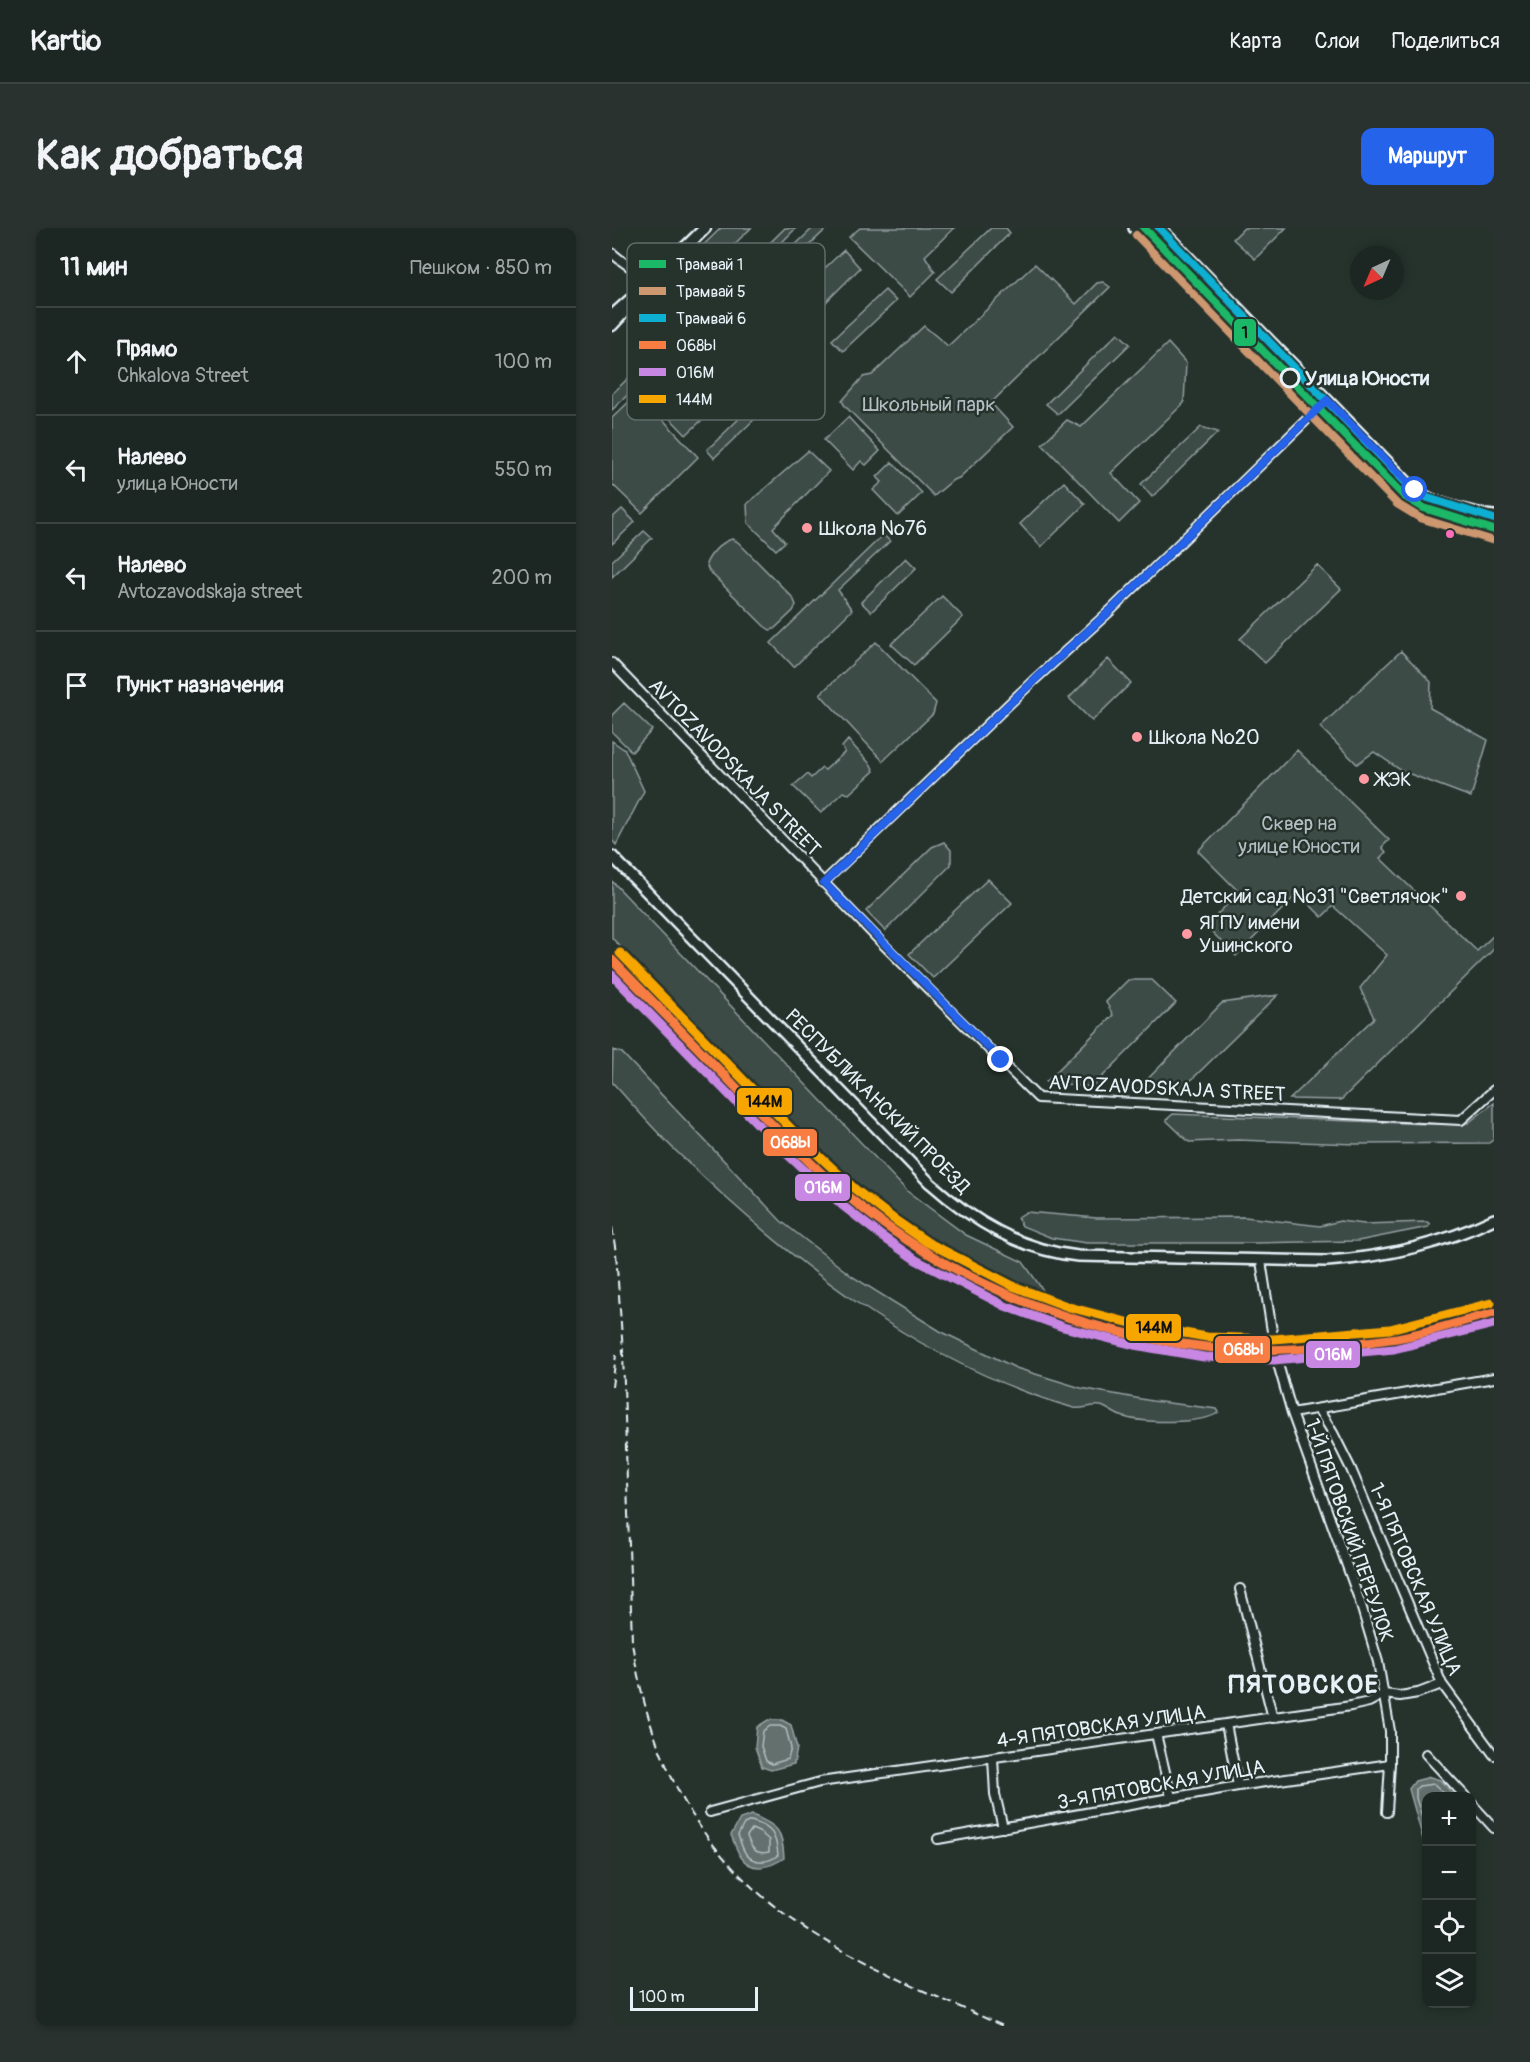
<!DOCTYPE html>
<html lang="ru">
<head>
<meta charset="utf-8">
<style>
  :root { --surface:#1c2622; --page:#29322f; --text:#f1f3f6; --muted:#a0a5a5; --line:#3a4340; --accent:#2563eb }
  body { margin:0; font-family:Pangolin,sans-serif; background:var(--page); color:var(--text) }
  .controls { position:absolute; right:18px; bottom:18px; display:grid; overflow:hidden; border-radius:12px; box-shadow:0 3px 9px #0003 }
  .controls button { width:54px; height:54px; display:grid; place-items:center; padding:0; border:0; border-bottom:2px solid var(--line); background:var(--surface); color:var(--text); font:30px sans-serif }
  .compass { position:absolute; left:738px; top:18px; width:54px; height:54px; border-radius:50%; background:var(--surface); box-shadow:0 3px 9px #0003; rotate:224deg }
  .scale { position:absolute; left:18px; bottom:15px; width:128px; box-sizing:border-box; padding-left:6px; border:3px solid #e8f1f8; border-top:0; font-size:16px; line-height:21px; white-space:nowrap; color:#e8f1f8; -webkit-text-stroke:4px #26332d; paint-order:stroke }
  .stop { position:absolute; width:18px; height:18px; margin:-14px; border:4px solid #2563eb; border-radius:50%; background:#fff }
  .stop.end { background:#2563eb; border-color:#fff; box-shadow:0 2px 6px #0008 }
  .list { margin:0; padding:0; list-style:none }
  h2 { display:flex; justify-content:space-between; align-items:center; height:78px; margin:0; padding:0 24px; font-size:26px }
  h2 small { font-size:20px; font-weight:400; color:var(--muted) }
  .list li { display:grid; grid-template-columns:39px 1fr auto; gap:18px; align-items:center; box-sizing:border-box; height:108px; padding:0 24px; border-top:2px solid var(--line) }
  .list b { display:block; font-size:22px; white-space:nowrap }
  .list p { margin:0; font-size:20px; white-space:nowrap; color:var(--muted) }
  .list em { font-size:20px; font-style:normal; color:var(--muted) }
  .icon { flex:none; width:33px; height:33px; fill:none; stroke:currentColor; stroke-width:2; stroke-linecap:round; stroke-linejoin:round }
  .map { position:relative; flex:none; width:882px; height:1798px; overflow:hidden; border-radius:12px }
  header { display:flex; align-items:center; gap:36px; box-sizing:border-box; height:84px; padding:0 30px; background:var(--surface); border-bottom:2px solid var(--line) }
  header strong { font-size:28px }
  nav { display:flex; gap:33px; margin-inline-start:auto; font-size:21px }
  .intro { display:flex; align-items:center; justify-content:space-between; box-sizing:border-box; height:144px; padding:0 36px }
  h1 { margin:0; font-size:42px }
  .button { padding:15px 27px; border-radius:12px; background:var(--accent); color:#fff; font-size:21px; font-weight:700 }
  main { display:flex; gap:36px; padding:0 36px }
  aside { flex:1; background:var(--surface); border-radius:12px; box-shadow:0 3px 9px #0003 }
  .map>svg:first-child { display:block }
  .green { fill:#3e4b47; stroke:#939ea0; stroke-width:1.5 }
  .water { fill:#636f6d; stroke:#98a3a5; stroke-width:1.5 }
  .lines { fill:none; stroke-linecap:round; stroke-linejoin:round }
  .shore { stroke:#b3bdc0; stroke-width:1.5 }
  .minor-casing { stroke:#e8f1f8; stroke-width:12 }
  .tertiary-casing { stroke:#e8f1f8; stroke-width:14 }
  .secondary-casing { stroke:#e8f1f8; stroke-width:15 }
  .minor { stroke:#26332d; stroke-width:8 }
  .tertiary { stroke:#26332d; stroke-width:9 }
  .secondary { stroke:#26332d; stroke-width:10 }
  .rail { stroke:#e8f1f8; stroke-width:2; stroke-dasharray:9 4.5; stroke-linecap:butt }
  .rail-1-casing { stroke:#26332d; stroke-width:14 }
  .rail-2-casing { stroke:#26332d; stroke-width:14 }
  .rail-3-casing { stroke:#26332d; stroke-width:14 }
  .rail-1 { stroke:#f77d43; stroke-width:9 }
  .rail-2 { stroke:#c787e3; stroke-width:9 }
  .rail-3 { stroke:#f7a600; stroke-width:9 }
  .tram-1-casing { stroke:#26332d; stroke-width:12 }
  .tram-2-casing { stroke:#26332d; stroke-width:12 }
  .tram-3-casing { stroke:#26332d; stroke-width:12 }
  .tram-1 { stroke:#1ab867; stroke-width:8 }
  .tram-2 { stroke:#cd976f; stroke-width:8 }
  .tram-3 { stroke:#0dafd3; stroke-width:8 }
  .route { stroke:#2563eb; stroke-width:8 }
  .stop-dot { fill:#26332d; stroke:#e8f1f8; stroke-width:3 }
  .poi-dot { fill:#ff9aa2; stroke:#26332d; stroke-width:2 }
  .bus-dot { fill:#fb6dba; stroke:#26332d; stroke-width:2 }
  .labels { text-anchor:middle; stroke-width:5; stroke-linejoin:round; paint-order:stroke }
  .stop-label { font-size:20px; font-weight:bold; fill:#e8f1f8; stroke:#26332d; text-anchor:start }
  .park-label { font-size:20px; fill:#b5bfc3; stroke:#26332d }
  .poi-label { font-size:20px; fill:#e8f1f8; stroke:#26332d; text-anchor:start }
  .street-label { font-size:20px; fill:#e8f1f8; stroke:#26332d }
  .district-label { font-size:26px; font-weight:bold; letter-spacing:1.5px; fill:#e8f1f8; stroke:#26332d }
  .key { fill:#26332d; stroke:#606c6a; stroke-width:1.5 }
  .key-label { font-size:16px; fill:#e8f1f8 }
  .line-badge { stroke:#26332d; stroke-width:2 }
  .badge-label { font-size:16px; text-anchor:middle; font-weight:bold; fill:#fff }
  .pale-badge-label { font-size:16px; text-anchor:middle; font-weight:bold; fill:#111 }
</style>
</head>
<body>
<header>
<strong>Kartio</strong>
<nav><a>Карта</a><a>Слои</a><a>Поделиться</a></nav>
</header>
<div class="intro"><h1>Как добраться</h1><a class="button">Маршрут</a></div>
<main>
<aside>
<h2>11 мин<small>Пешком · 850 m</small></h2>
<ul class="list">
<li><svg class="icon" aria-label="ahead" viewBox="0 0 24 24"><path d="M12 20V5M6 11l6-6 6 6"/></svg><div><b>Прямо</b><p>Chkalova Street</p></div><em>100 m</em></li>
<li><svg class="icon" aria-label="left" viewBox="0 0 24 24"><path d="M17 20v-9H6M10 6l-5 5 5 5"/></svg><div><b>Налево</b><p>улица Юности</p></div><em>550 m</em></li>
<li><svg class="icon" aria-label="left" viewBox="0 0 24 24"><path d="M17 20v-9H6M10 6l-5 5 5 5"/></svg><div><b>Налево</b><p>Avtozavodskaja street</p></div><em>200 m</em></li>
<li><svg class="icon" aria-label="arrive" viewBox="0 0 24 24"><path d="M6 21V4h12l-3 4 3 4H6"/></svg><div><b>Пункт назначения</b></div></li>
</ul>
</aside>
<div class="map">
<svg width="882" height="1798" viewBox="0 0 882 1798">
  <rect width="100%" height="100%" fill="#26332d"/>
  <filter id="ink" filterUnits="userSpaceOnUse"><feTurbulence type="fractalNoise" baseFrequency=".0167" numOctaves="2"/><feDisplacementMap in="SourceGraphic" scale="12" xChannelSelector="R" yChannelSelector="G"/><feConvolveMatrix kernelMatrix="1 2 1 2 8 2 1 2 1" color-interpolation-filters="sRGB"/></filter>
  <g filter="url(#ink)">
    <!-- green -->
    <path class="green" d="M109,0H139L64,73L49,58Z
      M173,0H184L87,98L81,91Z
      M201,0L214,1L164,49L157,42Z
      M248,0H342L313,28L323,44L298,69L237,9Z
      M379,0H394L398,5L339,64L325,51Z
      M632,0H674L643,31L621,11Z
      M232,22L248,40L200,88L182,69Z
      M423,36L464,76L485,55L491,54L498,59L379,175L401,199L347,250L341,252L322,268L233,178L230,173L251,149L260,147L312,98L336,118Z
      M273,62L284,73L231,123L220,112Z
      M69,98L77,107L0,182V166Z
      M506,105L518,116L446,186L434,176Z
      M556,115L574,135L572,175L499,245L527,275L507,295L430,216L455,192L469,199Z
      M104,134L126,158L74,207L52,184Z
      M26,165L86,229L30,285L0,256V190Z
      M143,175L151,183L102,230L95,222Z
      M236,189L268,223L254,237L249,233L241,242L212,212Z
      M589,199L606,204L540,269L529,256Z
      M196,223L217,243L161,300L173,314L164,322L136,295L135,276Z
      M280,234L310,265L286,288L261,262L270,254L265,249Z
      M452,254L473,276L429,319L408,296Z
      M10,281L23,294L0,316V290Z
      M32,303L40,310L0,349V333Z
      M271,307L278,313L226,362L240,382L182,439L159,415Z
      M120,311L126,314L181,370L184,377L181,383L162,401L158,402L152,398L97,343L94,336C98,326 109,314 120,311Z
      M294,330L304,340L259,384L249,374Z
      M705,337L729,361L653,435L628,411Z
      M330,368L351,389L302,437L279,416Z
      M264,414L324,475L321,486L271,533L208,466Z
      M789,423L819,454L818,480L876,512L859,569L790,543L762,524L745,536L708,499Z
      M496,431L519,455L480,493L457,470Z
      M12,475L40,502L20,524L0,504V487Z
      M236,512L259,537L262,543L237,566L231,564L209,585L181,558L195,546L199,550L210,540L213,542L233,524L230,519Z
      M0,513L13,522L32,563L4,617L0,612Z
      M685,522L777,612L770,619L774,624L768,630L865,723L882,707V721L729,872L678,871L762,790L748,760L775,727L721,678L710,689L686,665L624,728L594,698L627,664L586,623Z
      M332,614L339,622V637L273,703L254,683L320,619Z
      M376,651L400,675L321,750L297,726Z
      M0,653L295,963L354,1007L411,1034L433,1065L356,1034L270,982L189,905L0,710Z
      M516,752H540L564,775L480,859L434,854L501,787L494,774Z
      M666,767L568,863H524L610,775Z
      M1,822L10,825L169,993L241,1049L328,1103L404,1140L469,1160L540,1173L605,1181L607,1184C591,1197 528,1195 509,1188C502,1186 496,1180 489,1178C480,1176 471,1182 462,1180C307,1136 179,1034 65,924C42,902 21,877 0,854Z
      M882,875V911L877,915L744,916L626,912L577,914L554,892L561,886L816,896L856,895Z
      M414,984L485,990L633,989L708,998L728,993L752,996L815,994L818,996L816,999L746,1013L643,1015H475L440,1010L410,998L405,990Z"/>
    <!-- water -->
    <path class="water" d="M156,1492H170L179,1497L185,1520L182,1536L159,1542L150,1539L143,1519L145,1499Z
      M818,1549L828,1552L843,1568H814V1622L797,1561L803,1553Z
      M140,1587C167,1598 170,1602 172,1630C159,1639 140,1645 129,1629C125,1623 122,1614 119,1607L128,1591Z"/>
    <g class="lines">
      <!-- shore -->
      <path class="shore" d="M158,1498H168L174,1501L179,1520L176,1531L160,1536L154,1533L149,1518L151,1503Z
        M139,1593C160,1599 164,1606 166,1627C157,1635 142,1636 134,1626C130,1621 128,1612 126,1607L132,1596Z
        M140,1601L149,1605L157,1612V1624C143,1627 139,1620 135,1608Z
        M814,1602L804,1570V1561L807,1558L822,1556L835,1568"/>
      <defs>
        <path id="minor" d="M0,25C12,36 26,43 38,54
          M0,435L269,714L426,870L849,892L882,862
          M211,655L421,453L498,383L715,172
          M649,1033L664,1129L680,1185L748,1374L766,1434L778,1503V1536L775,1584
          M706,1181L721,1205L739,1241L830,1456L882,1527
          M680,1185L882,1150
          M628,1361L661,1490
          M614,1496L626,1558
          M544,1506L559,1569
          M814,1526L853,1568
          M381,1530L383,1566L391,1600
          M860,1576L882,1600
          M98,1584L208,1554L739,1478L757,1474L772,1466L788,1468L806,1465L830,1456
          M326,1611L626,1558L778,1536"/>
        <path id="tertiary" d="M522,0L791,276L815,289L882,309
          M548,0L800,259C819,276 849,280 873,287L882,288
          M0,628L318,955C361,993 408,1022 466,1028L715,1033C774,1029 828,1017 882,991"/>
        <path id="secondary" d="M0,88L38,54L93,0
          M0,97L12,84"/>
      </defs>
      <!-- minor casing -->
      <use href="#minor" class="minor-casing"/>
      <!-- tertiary casing -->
      <use href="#tertiary" class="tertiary-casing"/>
      <!-- secondary casing -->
      <use href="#secondary" class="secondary-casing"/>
      <!-- minor -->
      <use href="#minor" class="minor"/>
      <!-- tertiary -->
      <use href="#tertiary" class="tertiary"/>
      <!-- secondary -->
      <use href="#secondary" class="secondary"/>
      <!-- rail -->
      <path class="rail" d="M0,999L4,1025L11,1124L20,1414C37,1528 84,1624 181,1692C245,1737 320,1766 391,1798
        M0,1159L4,1127"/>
      <defs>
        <path id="rail-1" d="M0,732C48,781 96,830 143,879C174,910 205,944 239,971C339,1053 465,1105 594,1119C654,1126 718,1119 778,1111C810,1107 849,1093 882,1085"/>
        <path id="rail-2" d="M0,747L176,927L231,978L271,1009L304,1032L393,1078L451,1099L522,1117L592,1129L662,1132L782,1121L882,1096"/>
        <path id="rail-3" d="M8,725L191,913L244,962L283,992L315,1014L401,1058L457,1079L526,1097L595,1109L662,1111L778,1101L879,1075"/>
      </defs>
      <!-- rail-1 casing -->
      <use href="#rail-1" class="rail-1-casing"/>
      <!-- rail-2 casing -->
      <use href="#rail-2" class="rail-2-casing"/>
      <!-- rail-3 casing -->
      <use href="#rail-3" class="rail-3-casing"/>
      <!-- rail-1 -->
      <use href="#rail-1" class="rail-1"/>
      <!-- rail-2 -->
      <use href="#rail-2" class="rail-2"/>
      <!-- rail-3 -->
      <use href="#rail-3" class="rail-3"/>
      <defs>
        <path id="tram-1" d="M532,0L792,268L812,280L882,302"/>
        <path id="tram-2" d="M524,7L785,276L808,290L879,312"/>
        <path id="tram-3" d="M547,0L799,260L816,270L882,291"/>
      </defs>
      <!-- tram-1 casing -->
      <use href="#tram-1" class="tram-1-casing"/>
      <!-- tram-2 casing -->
      <use href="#tram-2" class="tram-2-casing"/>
      <!-- tram-3 casing -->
      <use href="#tram-3" class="tram-3-casing"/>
      <!-- tram-1 -->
      <use href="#tram-1" class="tram-1"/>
      <!-- tram-2 -->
      <use href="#tram-2" class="tram-2"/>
      <!-- tram-3 -->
      <use href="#tram-3" class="tram-3"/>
    </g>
  </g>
  <g class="lines" filter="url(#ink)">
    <!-- route -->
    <path class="route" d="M389,832L212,655L421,453L498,383L715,172L803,262"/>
  </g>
  <!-- markers -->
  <circle class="stop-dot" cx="678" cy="150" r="9"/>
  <g class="poi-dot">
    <circle cx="195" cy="300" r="6"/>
    <circle cx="525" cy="509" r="6"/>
    <circle cx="752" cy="551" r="6"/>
    <circle cx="849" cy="668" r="6"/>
    <circle cx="575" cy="706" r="6"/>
  </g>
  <circle class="bus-dot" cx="838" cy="306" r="5"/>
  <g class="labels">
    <!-- stop labels -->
    <g class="stop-label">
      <text x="693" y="157">Улица Юности</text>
    </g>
    <!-- park labels -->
    <g class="park-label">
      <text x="317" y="183">Школьный парк</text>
      <text x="687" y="602">Сквер на<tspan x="687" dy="23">улице Юности</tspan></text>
    </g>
    <!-- poi labels -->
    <g class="poi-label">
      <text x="207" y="307">Школа №76</text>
      <text x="537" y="516">Школа №20</text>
      <text x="764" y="558">ЖЭК</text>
      <text x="837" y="675" text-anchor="end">Детский сад №31 "Светлячок"</text>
      <text x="587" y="701">ЯГПУ имени<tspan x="587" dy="23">Ушинского</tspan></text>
    </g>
    <!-- street labels -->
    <g class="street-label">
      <text transform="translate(123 539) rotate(46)" y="7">AVTOZAVODSKAJA STREET</text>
      <text transform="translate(555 860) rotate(3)" y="7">AVTOZAVODSKAJA STREET</text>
      <text transform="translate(266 873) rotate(45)" y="7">РЕСПУБЛИКАНСКИЙ ПРОЕЗД</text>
      <text transform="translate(738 1302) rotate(71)" y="7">1-Й ПЯТОВСКИЙ ПЕРЕУЛОК</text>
      <text transform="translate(804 1351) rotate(67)" y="7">1-Я ПЯТОВСКАЯ УЛИЦА</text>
      <text transform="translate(489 1498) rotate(-8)" y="7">4-Я ПЯТОВСКАЯ УЛИЦА</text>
      <text transform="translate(549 1556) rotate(-10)" y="7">3-Я ПЯТОВСКАЯ УЛИЦА</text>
    </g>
    <!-- district labels -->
    <g class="district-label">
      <text x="692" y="1465">ПЯТОВСКОЕ</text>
    </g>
  </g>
  <!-- legend -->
  <rect x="15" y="15" width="198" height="177" rx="9" class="key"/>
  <rect x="27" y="32" width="27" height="8" fill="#1ab867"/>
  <rect x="27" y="59" width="27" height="8" fill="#cd976f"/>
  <rect x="27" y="86" width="27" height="8" fill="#0dafd3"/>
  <rect x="27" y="113" width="27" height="8" fill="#f77d43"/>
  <rect x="27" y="140" width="27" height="8" fill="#c787e3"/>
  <rect x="27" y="167" width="27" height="8" fill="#f7a600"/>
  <g class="key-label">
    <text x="64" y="42">Трамвай 1</text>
    <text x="64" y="69">Трамвай 5</text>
    <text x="64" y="96">Трамвай 6</text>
    <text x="64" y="123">068Ы</text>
    <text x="64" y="150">016М</text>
    <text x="64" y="177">144М</text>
  </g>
  <g class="line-badge">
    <rect x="621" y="90" width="24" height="29" rx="6" fill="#1ab867"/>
    <rect x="124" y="859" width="57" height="29" rx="6" fill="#f7a600"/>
    <rect x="150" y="900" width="56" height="29" rx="6" fill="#f77d43"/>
    <rect x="182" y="945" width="57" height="29" rx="6" fill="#c787e3"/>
    <rect x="513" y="1085" width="57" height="29" rx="6" fill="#f7a600"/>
    <rect x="602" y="1107" width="57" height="29" rx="6" fill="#f77d43"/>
    <rect x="693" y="1112" width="56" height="29" rx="6" fill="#c787e3"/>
  </g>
  <g class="badge-label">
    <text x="178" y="920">068Ы</text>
    <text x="211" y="965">016М</text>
    <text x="631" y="1127">068Ы</text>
    <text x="721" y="1132">016М</text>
  </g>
  <g class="pale-badge-label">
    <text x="633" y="110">1</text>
    <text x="152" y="879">144М</text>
    <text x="542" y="1105">144М</text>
  </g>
</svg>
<div class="controls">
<button>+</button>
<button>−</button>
<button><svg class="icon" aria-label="locate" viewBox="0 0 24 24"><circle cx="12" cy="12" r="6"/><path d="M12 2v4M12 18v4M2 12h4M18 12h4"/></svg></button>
<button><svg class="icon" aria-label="layers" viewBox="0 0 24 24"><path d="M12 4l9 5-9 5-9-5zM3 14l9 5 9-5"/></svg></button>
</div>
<svg class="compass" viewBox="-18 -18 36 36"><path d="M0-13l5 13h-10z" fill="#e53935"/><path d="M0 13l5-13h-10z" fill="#a0a5a5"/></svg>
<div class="scale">100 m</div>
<div class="stop" style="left:803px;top:262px"></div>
<div class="stop end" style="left:389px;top:832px"></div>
</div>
</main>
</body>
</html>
